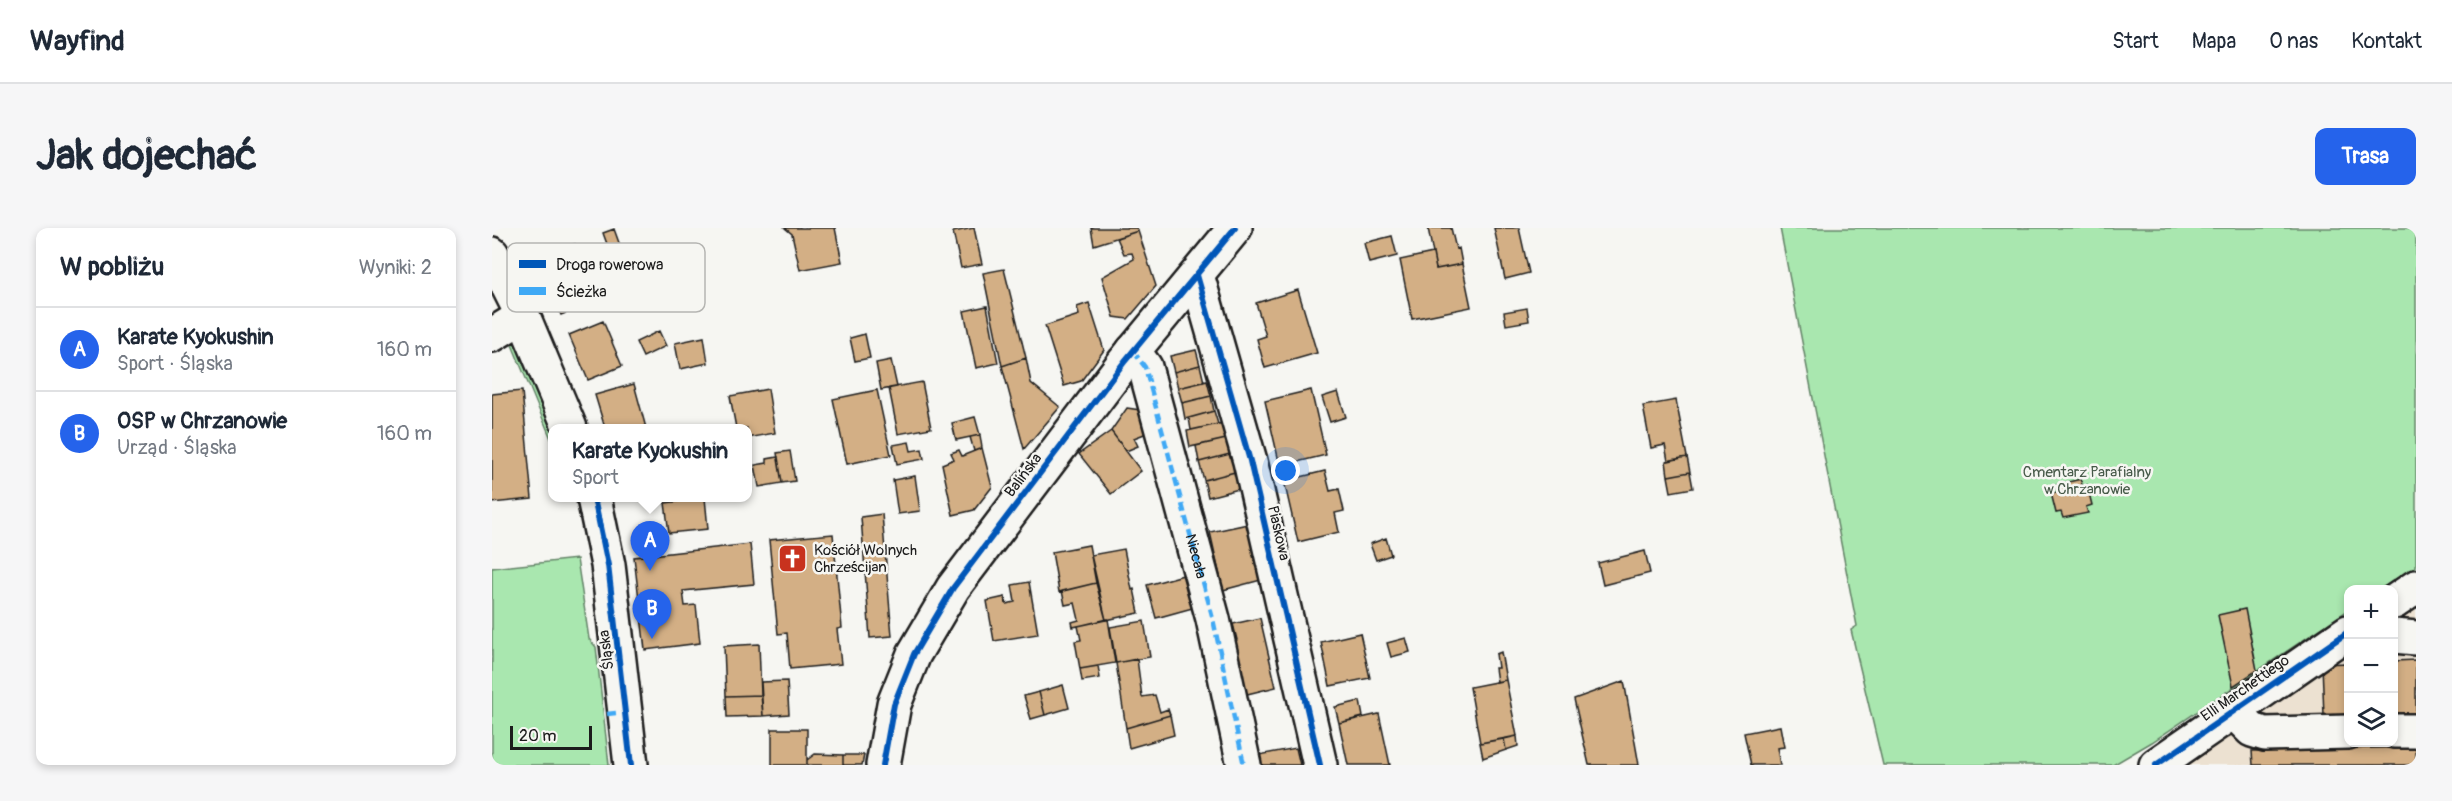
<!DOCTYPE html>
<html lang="pl">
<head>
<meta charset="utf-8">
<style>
  :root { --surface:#fff; --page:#f6f6f7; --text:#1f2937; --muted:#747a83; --line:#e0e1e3; --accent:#2563eb }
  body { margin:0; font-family:Pangolin,sans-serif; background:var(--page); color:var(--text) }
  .controls { position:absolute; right:18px; bottom:18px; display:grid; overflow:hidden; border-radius:12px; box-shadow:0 3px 9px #0003 }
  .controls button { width:54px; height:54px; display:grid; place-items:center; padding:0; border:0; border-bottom:2px solid var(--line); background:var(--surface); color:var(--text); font:30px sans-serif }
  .scale { position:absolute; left:18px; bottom:15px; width:82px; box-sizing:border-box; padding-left:6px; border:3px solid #1c1c1c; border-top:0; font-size:16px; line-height:21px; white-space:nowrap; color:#1c1c1c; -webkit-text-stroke:4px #f6f6f2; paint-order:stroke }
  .you { position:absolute; left:794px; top:243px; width:21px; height:21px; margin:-15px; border:4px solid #fff; border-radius:50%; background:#1a73e8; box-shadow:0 0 0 9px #1a73e833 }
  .badge { display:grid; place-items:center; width:39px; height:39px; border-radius:50%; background:var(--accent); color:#fff; font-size:20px; font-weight:700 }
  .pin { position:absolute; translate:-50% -50px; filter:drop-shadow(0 2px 3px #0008) }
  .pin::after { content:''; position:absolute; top:32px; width:21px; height:18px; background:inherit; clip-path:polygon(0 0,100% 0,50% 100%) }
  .popup { position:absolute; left:56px; top:196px; width:204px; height:78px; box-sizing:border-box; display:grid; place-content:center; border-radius:12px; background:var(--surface); filter:drop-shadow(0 2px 4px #0005); font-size:20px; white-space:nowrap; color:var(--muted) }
  .popup b { font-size:22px; color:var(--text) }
  .popup::after { content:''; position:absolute; left:50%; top:100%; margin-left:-12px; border:12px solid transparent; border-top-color:var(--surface) }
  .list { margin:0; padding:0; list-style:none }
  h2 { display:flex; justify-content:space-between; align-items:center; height:78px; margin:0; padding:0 24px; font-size:26px }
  h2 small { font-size:20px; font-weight:400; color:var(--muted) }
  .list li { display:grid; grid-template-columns:39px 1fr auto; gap:18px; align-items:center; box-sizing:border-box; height:84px; padding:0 24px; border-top:2px solid var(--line) }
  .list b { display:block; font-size:22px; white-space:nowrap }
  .list p { margin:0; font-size:20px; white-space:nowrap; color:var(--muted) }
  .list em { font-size:20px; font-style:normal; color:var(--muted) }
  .icon { flex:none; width:33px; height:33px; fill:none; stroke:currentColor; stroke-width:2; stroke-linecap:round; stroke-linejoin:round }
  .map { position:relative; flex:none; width:1924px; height:537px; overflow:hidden; border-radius:12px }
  header { display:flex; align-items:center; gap:36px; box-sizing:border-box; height:84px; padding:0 30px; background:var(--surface); border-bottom:2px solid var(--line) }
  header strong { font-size:28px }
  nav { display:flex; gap:33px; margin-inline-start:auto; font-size:21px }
  .intro { display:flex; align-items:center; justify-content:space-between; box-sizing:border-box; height:144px; padding:0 36px }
  h1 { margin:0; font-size:42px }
  .button { padding:15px 27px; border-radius:12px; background:var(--accent); color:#fff; font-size:21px; font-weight:700 }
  main { display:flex; gap:36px; padding:0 36px }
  aside { flex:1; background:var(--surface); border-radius:12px; box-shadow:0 3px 9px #0003 }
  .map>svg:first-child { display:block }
  .built { fill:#ece1d1 }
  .green { fill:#a9e7af; stroke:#628266; stroke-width:1.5 }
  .building { fill:#d3af85; stroke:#1c1c1c; stroke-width:1.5 }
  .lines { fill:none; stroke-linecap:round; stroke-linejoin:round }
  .minor-casing { stroke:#1c1c1c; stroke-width:38 }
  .minor { stroke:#f6f6f2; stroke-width:33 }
  .quiet { stroke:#3fa9f5; stroke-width:4.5; stroke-dasharray:9 4.5; stroke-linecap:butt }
  .cycleway-casing { stroke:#f6f6f2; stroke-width:10 }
  .cycleway { stroke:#0057b8; stroke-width:6 }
  .labels { text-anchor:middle; stroke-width:5; stroke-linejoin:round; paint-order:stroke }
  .park-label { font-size:15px; fill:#465948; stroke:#f6f6f2 }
  .street-label { font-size:15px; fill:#1c1c1c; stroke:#f6f6f2 }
  .poi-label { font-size:15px; fill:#1c1c1c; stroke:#f6f6f2; text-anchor:start }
  .key { fill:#f6f6f2; stroke:#b5b5b2; stroke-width:1.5 }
  .key-label { font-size:16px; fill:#1c1c1c }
</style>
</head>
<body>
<header>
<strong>Wayfind</strong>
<nav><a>Start</a><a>Mapa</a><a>O nas</a><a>Kontakt</a></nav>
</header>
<div class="intro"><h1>Jak dojechać</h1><a class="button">Trasa</a></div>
<main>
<aside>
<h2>W pobliżu<small>Wyniki: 2</small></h2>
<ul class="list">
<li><span class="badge">A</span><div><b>Karate Kyokushin</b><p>Sport · Śląska</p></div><em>160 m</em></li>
<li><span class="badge">B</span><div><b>OSP w Chrzanowie</b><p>Urząd · Śląska</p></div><em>160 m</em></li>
</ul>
</aside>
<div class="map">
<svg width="1924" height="537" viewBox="0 0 1924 537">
  <rect width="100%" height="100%" fill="#f6f6f2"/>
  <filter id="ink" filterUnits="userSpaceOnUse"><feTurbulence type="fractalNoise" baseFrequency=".0167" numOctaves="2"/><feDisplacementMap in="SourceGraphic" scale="12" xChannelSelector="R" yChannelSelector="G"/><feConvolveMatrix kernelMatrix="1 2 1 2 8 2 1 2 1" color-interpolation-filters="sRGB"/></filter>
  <g filter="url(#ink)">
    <!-- built -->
    <path class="built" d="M1924,381V537H1687L1856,426V514H1902V396Z"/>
    <!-- green -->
    <path class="green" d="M1288,0H1924V339L1889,361L1856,362V382L1660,514L1621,537H1391L1359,402L1365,398Z
      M23,106L60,200V213L18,112Z
      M85,331L97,411L104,419L117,537H0V340Z"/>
    <!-- building -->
    <path class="building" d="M293,0H343L350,34L308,42L300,6Z
      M482,0L490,36L469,40L461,4Z
      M599,0H645L646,3L602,17Z
      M936,0H959L964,21L967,20L970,36L944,41Z
      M1002,0H1027L1037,45L1013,51Z
      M122,1L130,23L119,27L111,5Z
      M646,3L664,58L636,91L622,89L610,49L642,31L640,25L632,26L625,10Z
      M900,8L905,28L877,35L872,15Z
      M83,16L107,71L69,87L45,32Z
      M941,25L944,41L970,36L979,79L920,91L908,32Z
      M117,36L125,56L105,65L96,46Z
      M512,41L534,130L510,138L491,45Z
      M806,62L825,125L773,140L765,111L774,108L764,75Z
      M597,75L612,122L589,153L572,158L553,98L587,87L585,79Z
      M495,78L506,135L484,140L472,83Z
      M1035,80L1037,93L1014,97L1012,84Z
      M111,93L130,138L96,152L77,107Z
      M167,103L174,118L151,129L144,114Z
      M373,106L378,130L363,133L358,110Z
      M212,109L216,135L188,141L183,115Z
      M704,122L708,137L682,144L678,128Z
      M534,130L539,155L568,179L532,221L510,138Z
      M399,132L405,159L389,162L384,135Z
      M708,137L712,154L686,160L682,144Z
      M715,153L719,168L690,175L686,160Z
      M430,154L439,200L406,206L397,160Z
      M142,156L154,200H113L103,167Z
      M276,161L283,205L255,210V200H244L238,168Z
      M385,162L399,227L355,236L341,171Z
      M819,162L834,227L788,238L773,173Z
      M30,163L40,271L0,275V166Z
      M846,164L854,189L838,194L830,169Z
      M719,168L722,183L693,191L690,175Z
      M1184,172L1195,229L1176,233L1173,217L1159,220L1151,178Z
      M635,180L648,182L655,205L642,210L646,218L634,223L619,203Z
      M722,183L726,196L699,202L697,190Z
      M483,189L488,207L464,212L460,195Z
      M731,195L734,211L698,219L695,203Z
      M619,203L649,243L619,266L587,226Z
      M488,207L490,220L482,223L478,209Z
      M734,211L738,226L707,234L704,218Z
      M417,214L419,223L430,221L432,231L405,236L401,217Z
      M490,220L500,259L482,282L461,287L450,236L462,231L459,225L467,222L470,228Z
      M298,223L303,253L290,255L285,225Z
      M738,226L743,244L712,252L707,234Z
      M286,229L290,255L267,259L263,237L275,235V231Z
      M1195,229L1198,244L1176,248L1174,233Z
      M833,243L838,263L847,261L852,283L843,285L847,304L806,314L792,253Z
      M743,244L747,261L716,269L712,252Z
      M1198,244L1201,260L1179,264L1176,248Z
      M423,248L428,283L406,286L401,252Z
      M1589,251L1590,258L1595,257L1600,277L1594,279L1596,285L1571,290L1569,284L1564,285L1559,265L1566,264L1564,257Z
      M213,270L216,301L177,305L173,275Z
      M390,286L400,408L378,410L369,289Z
      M756,296L769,352L731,362L718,304Z
      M341,306L350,400L345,401L349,436L298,441L295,405L286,406L277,312Z
      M894,310L899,327L884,332L878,316Z
      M258,316L262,356L191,363L193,378L204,377L208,415L153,422L142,329Z
      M597,317L604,355L567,364L560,324Z
      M632,321L640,362L642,361L647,385L614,392L599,327Z
      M1153,323L1158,345L1111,357L1106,335Z
      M695,346L704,379L664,390L655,357Z
      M537,354L546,406L502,413L495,373L513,369L514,376L523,374L520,357Z
      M604,355L614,392L581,399L580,394L587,392L583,375L573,377L570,363Z
      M1753,381L1765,442L1741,458L1726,387Z
      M768,390L784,459L751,467L738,413L745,412L741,396Z
      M616,391L623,435L588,441L583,413L589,412L586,398Z
      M652,393L658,429L624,435L618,399Z
      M868,405L878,450L838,458L829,414Z
      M914,410L918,424L899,429L895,415Z
      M267,416L269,467L234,468L232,418Z
      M1009,424L1014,452L1005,454L1003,440H1006L1004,426Z
      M645,431L650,469L663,467L668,484L676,481L678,487L634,500L624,435Z
      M1924,432V485L1902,486V433Z
      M1856,435V487L1832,488L1830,436Z
      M606,438L608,450L590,453L588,441Z
      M1014,452L1025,508L988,515L978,459Z
      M295,453L297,486L271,488L269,454Z
      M1132,453L1147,537H1097L1082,471Z
      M571,457L577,480L553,487L547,464Z
      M547,464L553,487L539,491L532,468Z
      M269,467L271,488L235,489L234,468Z
      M868,473L871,489L847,495L843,479Z
      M887,486L898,537H856L847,495Z
      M678,487L682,507L637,520L634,500Z
      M1288,498L1292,519L1285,520L1288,537H1259L1252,505Z
      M280,501H315V537H280Z
      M1025,508L1026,518L1014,522L1012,511Z
      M1012,511L1014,522L991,530L988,515Z
      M1924,519V537H1761L1760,523Z
      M804,520L808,537H769L767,527Z
      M323,526L351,527V537H315V532Z
      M351,527H372L370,537H351Z"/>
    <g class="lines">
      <defs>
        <g id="minor">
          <path d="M0,26L31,88L78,200"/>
          <path d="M705,47L758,233L828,537"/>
          <path d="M0,107L31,88"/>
          <path id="s1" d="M641,123L653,139L721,391L752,537"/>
          <path d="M102,270L116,337L139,537"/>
          <path d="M1902,374L1924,359"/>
          <path d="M1902,408L1924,410"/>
          <path d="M1741,483L1760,502L1773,506L1856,504"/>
          <path d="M1902,503H1924"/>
          <path d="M391,537L402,476L422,426L461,360L633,133L743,0"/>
          <path d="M1664,537L1856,404"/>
        </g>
      </defs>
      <!-- minor casing -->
      <use href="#minor" class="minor-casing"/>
      <!-- minor -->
      <use href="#minor" class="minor"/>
      <!-- quiet -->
      <path class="quiet" d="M641,123L653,139L721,391L752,537
        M115,486L133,484"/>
      <defs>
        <path id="cycleway" d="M705,47L758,233L828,537
          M102,270L116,337L139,537
          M391,537L402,476L422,426L461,360L633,133L743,0
          M1664,537L1856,404"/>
      </defs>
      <!-- cycleway casing -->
      <use href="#cycleway" class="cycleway-casing"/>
      <!-- cycleway -->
      <use href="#cycleway" class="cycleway"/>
    </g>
  </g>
  <!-- icons -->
  <defs>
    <symbol id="church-square" viewBox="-11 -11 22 22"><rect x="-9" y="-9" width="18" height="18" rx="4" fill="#c8321e" stroke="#f6f6f2"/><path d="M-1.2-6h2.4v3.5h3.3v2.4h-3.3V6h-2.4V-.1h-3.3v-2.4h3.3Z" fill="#fff"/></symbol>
  </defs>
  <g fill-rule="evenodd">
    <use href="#church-square" x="284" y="314" width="33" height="33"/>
  </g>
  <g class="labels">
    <!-- park labels -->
    <g class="park-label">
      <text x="1595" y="249">Cmentarz Parafialny<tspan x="1595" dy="17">w Chrzanowie</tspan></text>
    </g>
    <!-- street labels -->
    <g class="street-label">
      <text transform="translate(531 247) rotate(-53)" y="5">Balińska</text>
      <text transform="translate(787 305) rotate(77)" y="5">Piaskowa</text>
      <text dy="5" stroke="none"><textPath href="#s1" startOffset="216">Niecała</textPath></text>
      <text transform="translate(114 422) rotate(-97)" y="5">Śląska</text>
      <text transform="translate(1753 460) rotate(-35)" y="5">Elli Marchettiego</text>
    </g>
    <!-- poi labels -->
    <g class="poi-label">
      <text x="322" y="327">Kościół Wolnych<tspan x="322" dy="17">Chrześcijan</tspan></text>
    </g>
  </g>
  <!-- legend -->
  <rect x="15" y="15" width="198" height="69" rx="9" class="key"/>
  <rect x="27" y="32" width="27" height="8" fill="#0057b8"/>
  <rect x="27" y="59" width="27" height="8" fill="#3fa9f5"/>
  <g class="key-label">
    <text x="64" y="42">Droga rowerowa</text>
    <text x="64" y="69">Ścieżka</text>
  </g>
</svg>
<div class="controls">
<button>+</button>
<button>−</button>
<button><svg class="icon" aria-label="layers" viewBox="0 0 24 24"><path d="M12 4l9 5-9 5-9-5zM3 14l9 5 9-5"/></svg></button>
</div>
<div class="scale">20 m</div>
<div class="you"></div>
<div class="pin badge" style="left:158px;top:343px">A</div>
<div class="popup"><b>Karate Kyokushin</b>Sport</div>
<div class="pin badge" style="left:160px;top:411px">B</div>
</div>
</main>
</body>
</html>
